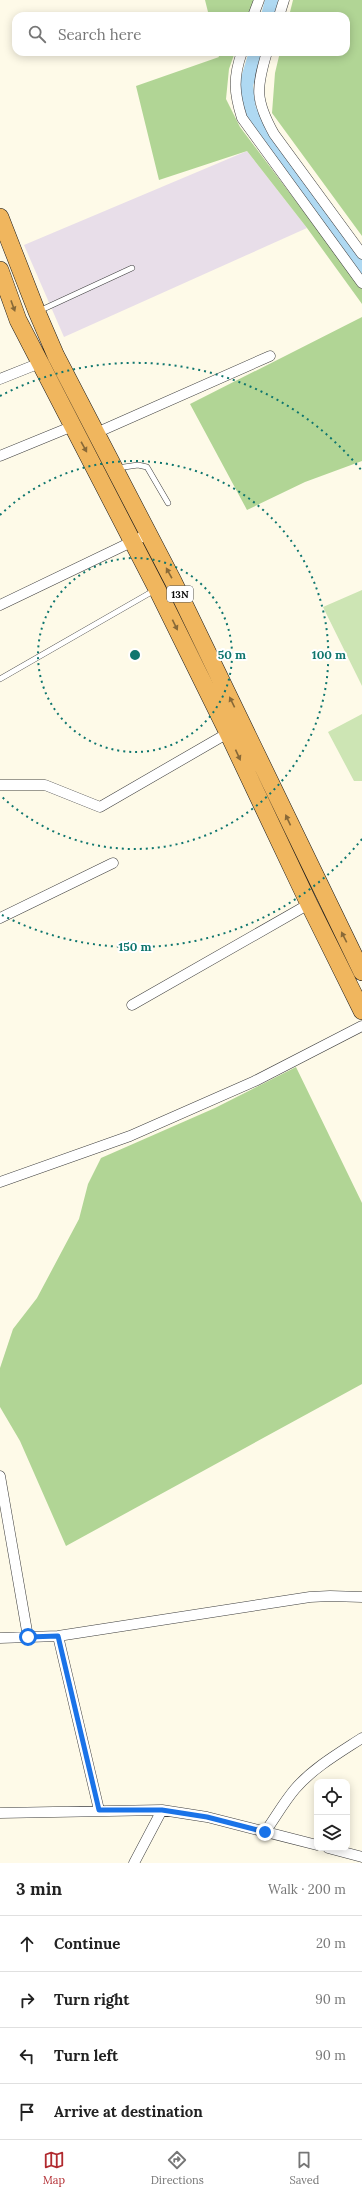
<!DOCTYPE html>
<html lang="en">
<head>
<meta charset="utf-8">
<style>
  :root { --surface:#fff; --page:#f6f6f6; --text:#222; --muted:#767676; --line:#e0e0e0; --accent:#b12a2f }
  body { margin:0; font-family:Lora,serif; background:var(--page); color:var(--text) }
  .controls { position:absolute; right:12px; bottom:12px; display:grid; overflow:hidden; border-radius:8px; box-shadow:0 2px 10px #0003 }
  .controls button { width:36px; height:36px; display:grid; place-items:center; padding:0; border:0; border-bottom:1px solid var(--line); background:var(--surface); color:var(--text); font:20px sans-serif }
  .stop { position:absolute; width:12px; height:12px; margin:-9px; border:3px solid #1a73e8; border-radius:50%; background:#fff }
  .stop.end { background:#1a73e8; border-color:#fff; box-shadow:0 1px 4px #0008 }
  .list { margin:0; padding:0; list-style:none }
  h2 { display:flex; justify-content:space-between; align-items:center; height:52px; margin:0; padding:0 16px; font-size:17px }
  h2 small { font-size:13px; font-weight:400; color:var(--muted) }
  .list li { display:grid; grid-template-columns:26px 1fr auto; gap:12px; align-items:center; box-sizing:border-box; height:56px; padding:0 16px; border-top:1px solid var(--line) }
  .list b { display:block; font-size:15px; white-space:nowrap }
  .list em { font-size:13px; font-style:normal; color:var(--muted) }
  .icon { flex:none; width:22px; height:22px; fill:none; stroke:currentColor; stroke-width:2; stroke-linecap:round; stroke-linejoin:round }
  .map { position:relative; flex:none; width:362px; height:1863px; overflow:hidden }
  .search { position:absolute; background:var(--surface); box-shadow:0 2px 10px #0003; left:12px; right:12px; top:12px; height:44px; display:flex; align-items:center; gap:10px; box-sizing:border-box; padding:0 14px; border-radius:12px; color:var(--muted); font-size:15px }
  .sheet { height:276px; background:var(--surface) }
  nav { display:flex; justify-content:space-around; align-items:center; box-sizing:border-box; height:56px; border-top:1px solid var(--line); background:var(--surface); font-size:11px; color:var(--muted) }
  nav a { display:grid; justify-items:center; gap:2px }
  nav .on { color:var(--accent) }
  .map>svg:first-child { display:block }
  .industrial { fill:#e8dee9 }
  .green { fill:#cde5b4 }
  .forest { fill:#b1d595 }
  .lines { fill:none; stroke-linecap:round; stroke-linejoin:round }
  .canal { stroke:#afd9f2; stroke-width:14 }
  .service-casing { stroke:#3d3d3d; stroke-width:6 }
  .minor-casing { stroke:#3d3d3d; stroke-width:11 }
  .trunk-casing { stroke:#1b1b1b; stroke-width:18 }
  .service { stroke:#fff; stroke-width:5 }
  .minor { stroke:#fff; stroke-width:10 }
  .trunk { stroke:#f0b65e; stroke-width:17 }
  .oneway { fill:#886938 }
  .route { stroke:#1a73e8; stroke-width:5 }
  .ring { fill:none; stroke:#0f766e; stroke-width:2; stroke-dasharray:2 4 }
  .labels { text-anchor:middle; stroke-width:4; stroke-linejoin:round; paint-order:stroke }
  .shield { fill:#fff; stroke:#545454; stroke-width:1 }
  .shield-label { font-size:10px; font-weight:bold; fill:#0a0a0a }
  .centre { fill:#0f766e; stroke:#fff; stroke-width:2 }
  .ring-label { font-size:12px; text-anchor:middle; font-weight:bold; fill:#0f766e; stroke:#fff; stroke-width:4; stroke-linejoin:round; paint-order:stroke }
</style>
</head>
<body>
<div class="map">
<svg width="362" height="1863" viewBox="0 0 362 1863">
  <rect width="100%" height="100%" fill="#fefae8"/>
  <!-- industrial -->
  <path class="industrial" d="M247,151L307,228L64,337L24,245Z"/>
  <!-- green -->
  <path class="green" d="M362,590V686L323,607Z
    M362,714V781H354L328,732Z"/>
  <!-- forest -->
  <path class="forest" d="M205,0H254L248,16H209Z
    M293,0H362V236L272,113L275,73L280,52H346V16H289Z
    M217,52H235L229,69L226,99L240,127L362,289V304L307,228L247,151L159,180L136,86L219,57Z
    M362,317V461L305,482L247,510L190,404Z
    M296,1067L362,1203V1384L66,1546L20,1441L0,1407V1368L13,1329L37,1298L79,1219L88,1184L101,1158L215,1108Z"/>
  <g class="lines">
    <!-- canal -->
    <path class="canal" d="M268,16L272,0
      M256,52L246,85L249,109L284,163L362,272"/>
    <defs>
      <path id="service" d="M39,311L132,268
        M117,468L138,465L147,467L168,503
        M0,679L155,590"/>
      <path id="minor" d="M253,16L259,0
        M279,16L284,0
        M242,52C233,77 234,93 242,118L362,283
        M267,52C256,88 255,100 274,134L362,254
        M0,379L40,363
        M96,433L270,356
        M0,456L73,426
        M0,605L148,534
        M0,785H45L100,807L228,733
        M0,918L113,863
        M132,1005L309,904
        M0,1182L130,1136L255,1081L362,1026
        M0,1476L28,1637
        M58,1636L99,1810
        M0,1638L58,1636L310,1597L330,1596L362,1597
        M0,1813L162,1810L207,1817L317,1845
        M265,1832C275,1818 284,1802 295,1789C313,1768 339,1753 362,1738
        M328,1848L362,1857
        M134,1863L162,1810"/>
      <path id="trunk" d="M0,217L37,312L56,356L173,581L362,972
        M0,270L18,320L157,589L228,733L309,904L362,1011"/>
    </defs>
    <!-- service casing -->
    <use href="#service" class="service-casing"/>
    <!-- minor casing -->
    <use href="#minor" class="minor-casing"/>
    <!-- trunk casing -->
    <use href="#trunk" class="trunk-casing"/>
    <!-- service -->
    <use href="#service" class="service"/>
    <!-- minor -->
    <use href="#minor" class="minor"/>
    <!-- trunk -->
    <use href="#trunk" class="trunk"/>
  </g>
  <!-- one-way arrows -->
  <defs><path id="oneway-solid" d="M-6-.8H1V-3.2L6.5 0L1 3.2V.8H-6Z"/></defs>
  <g class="oneway">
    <use href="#oneway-solid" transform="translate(13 306) rotate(70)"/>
    <use href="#oneway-solid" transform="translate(84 447) rotate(61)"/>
    <use href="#oneway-solid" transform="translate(169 573) rotate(-119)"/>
    <use href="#oneway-solid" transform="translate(175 625) rotate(64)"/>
    <use href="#oneway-solid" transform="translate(232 702) rotate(-116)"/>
    <use href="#oneway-solid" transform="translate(238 755) rotate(65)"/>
    <use href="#oneway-solid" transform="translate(288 820) rotate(-115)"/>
    <use href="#oneway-solid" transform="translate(344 937) rotate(-117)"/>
  </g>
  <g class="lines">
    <!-- route -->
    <path class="route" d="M28,1637L58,1636L99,1810H162L207,1817L265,1832"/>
  </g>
  <!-- distance rings -->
  <g class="ring">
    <circle cx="135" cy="655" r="97"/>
    <path d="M0 515A194 194 0 1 1 0 795"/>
    <path d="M362 839A292 292 0 0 1 0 914M0 396A292 292 0 0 1 362 471"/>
  </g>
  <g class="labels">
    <!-- shield labels -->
    <rect class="shield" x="167" y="586" width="26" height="16" rx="3"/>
    <g class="shield-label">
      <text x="180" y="598">13N</text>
    </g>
  </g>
  <circle cx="135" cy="655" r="6" class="centre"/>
  <g class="ring-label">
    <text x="232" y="659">50 m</text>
    <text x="329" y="659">100 m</text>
    <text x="135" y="951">150 m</text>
  </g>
</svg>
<div class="controls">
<button><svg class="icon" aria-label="locate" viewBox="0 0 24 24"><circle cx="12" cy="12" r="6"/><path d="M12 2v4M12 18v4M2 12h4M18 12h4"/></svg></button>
<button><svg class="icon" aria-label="layers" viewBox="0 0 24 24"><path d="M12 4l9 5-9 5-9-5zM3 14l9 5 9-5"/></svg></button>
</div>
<div class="stop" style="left:28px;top:1637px"></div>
<div class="stop end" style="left:265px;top:1832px"></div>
<div class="search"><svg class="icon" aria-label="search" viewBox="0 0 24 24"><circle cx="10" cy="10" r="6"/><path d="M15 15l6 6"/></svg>Search here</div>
</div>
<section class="sheet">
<h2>3 min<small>Walk · 200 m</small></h2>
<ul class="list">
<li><svg class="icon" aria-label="ahead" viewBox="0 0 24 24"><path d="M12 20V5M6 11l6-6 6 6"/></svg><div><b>Continue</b></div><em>20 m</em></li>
<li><svg class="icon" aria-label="right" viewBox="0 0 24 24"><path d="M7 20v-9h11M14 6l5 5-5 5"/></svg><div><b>Turn right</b></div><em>90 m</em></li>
<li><svg class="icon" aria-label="left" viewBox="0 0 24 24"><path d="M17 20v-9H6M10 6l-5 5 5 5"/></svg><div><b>Turn left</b></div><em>90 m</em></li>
<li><svg class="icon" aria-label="arrive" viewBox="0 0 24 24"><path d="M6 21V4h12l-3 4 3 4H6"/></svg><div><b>Arrive at destination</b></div></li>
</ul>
</section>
<nav>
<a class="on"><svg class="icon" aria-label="map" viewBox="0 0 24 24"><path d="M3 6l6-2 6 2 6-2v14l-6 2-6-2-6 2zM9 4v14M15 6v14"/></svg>Map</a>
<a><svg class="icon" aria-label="directions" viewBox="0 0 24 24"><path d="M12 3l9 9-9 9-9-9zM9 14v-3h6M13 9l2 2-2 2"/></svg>Directions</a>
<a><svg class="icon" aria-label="saved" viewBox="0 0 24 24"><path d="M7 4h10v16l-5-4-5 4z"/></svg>Saved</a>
</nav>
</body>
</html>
